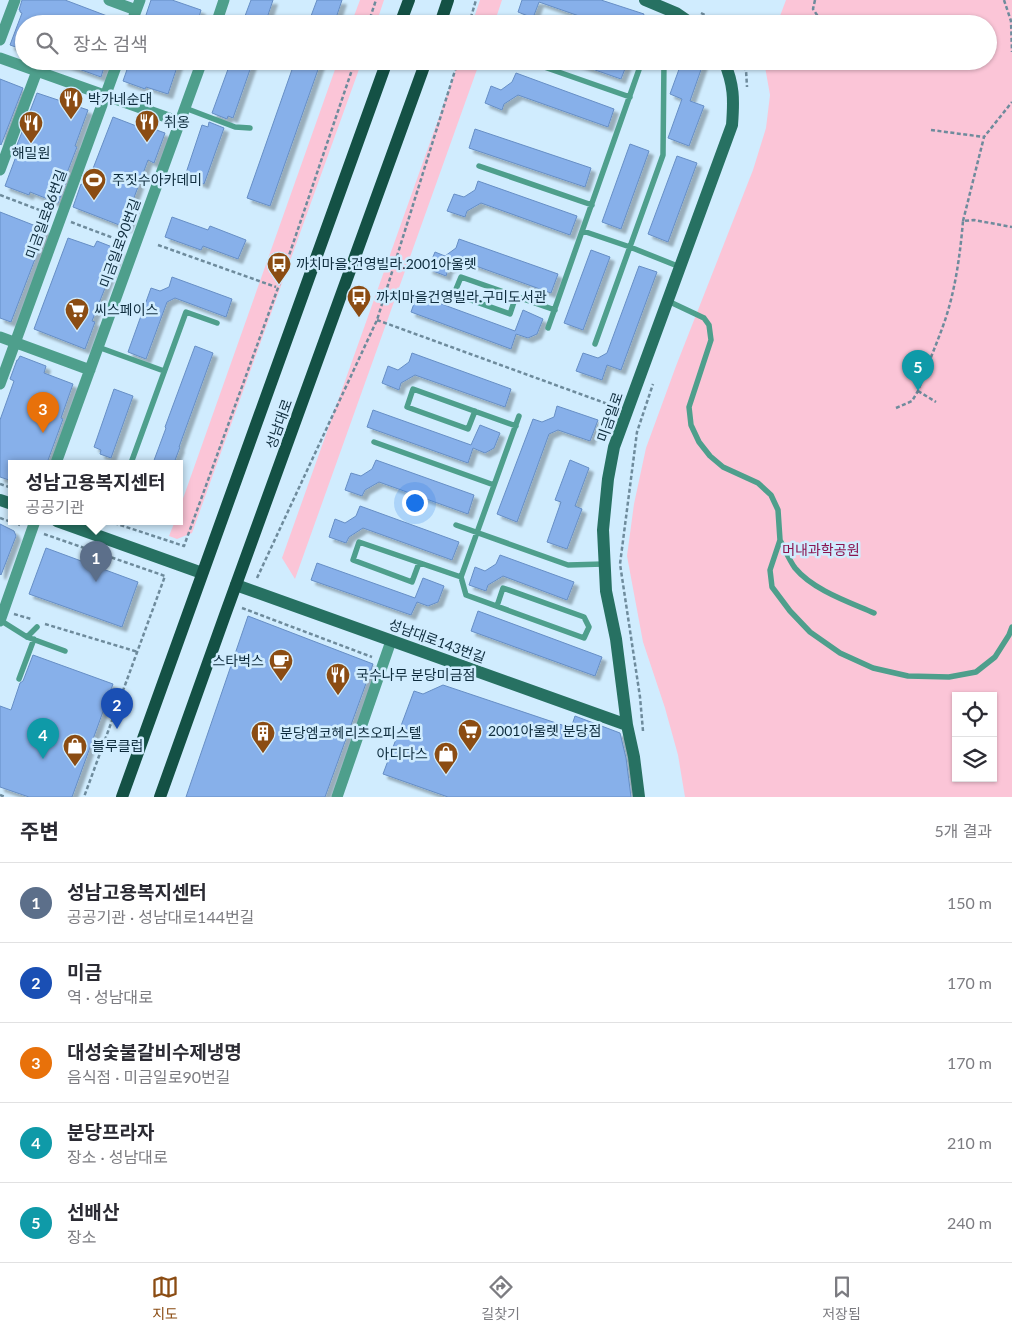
<!DOCTYPE html>
<html lang="ko">
<head>
<meta charset="utf-8">
<style>
  :root { --surface:#fff; --page:#f2f2f3; --text:#2b2b33; --muted:#7c7c81; --line:#e1e1e2; --accent:#8b4c13 }
  body { margin:0; font-family:Lato,"Noto Sans KR",sans-serif; background:var(--page); color:var(--text) }
  .controls { position:absolute; right:15px; bottom:15px; display:grid; overflow:hidden; border-radius:0px; box-shadow:0 1px 4px #0004 }
  .controls button { width:45px; height:45px; display:grid; place-items:center; padding:0; border:0; border-bottom:1px solid var(--line); background:var(--surface); color:var(--text); font:25px sans-serif }
  .you { position:absolute; left:414px; top:502px; width:18px; height:18px; margin:-12px; border:4px solid #fff; border-radius:50%; background:#1a73e8; box-shadow:0 0 0 8px #1a73e833 }
  .badge { display:grid; place-items:center; width:32px; height:32px; border-radius:50%; background:var(--accent); color:#fff; font-size:16px; font-weight:700 }
  .pin { position:absolute; translate:-50% -41px; filter:drop-shadow(0 1px 2px #0008) }
  .pin::after { content:''; position:absolute; top:26px; width:18px; height:15px; background:inherit; clip-path:polygon(0 0,100% 0,50% 100%) }
  .popup { position:absolute; left:8px; top:460px; width:175px; height:65px; box-sizing:border-box; display:grid; place-content:center; border-radius:0px; background:var(--surface); filter:drop-shadow(0 1px 4px #0005); font-size:16px; white-space:nowrap; color:var(--muted) }
  .popup b { font-size:19px; color:var(--text) }
  .popup::after { content:''; position:absolute; left:50%; top:100%; margin-left:-10px; border:10px solid transparent; border-top-color:var(--surface) }
  .list { margin:0; padding:0; list-style:none }
  h2 { display:flex; justify-content:space-between; align-items:center; height:65px; margin:0; padding:0 20px; font-size:21px }
  h2 small { font-size:16px; font-weight:400; color:var(--muted) }
  .list li { display:grid; grid-template-columns:32px 1fr auto; gap:15px; align-items:center; box-sizing:border-box; height:80px; padding:0 20px; border-top:1px solid var(--line) }
  .list b { display:block; font-size:19px; white-space:nowrap }
  .list p { margin:0; font-size:16px; white-space:nowrap; color:var(--muted) }
  .list em { font-size:16px; font-style:normal; color:var(--muted) }
  .icon { flex:none; width:28px; height:28px; fill:none; stroke:currentColor; stroke-width:2; stroke-linecap:round; stroke-linejoin:round }
  .map { position:relative; flex:none; width:1012px; height:797px; overflow:hidden }
  .search { position:absolute; background:var(--surface); box-shadow:0 1px 4px #0004; left:15px; right:15px; top:15px; height:55px; display:flex; align-items:center; gap:12px; box-sizing:border-box; padding:0 18px; border-radius:28px; color:var(--muted); font-size:19px }
  .sheet { height:465px; background:var(--surface) }
  nav { display:flex; justify-content:space-around; align-items:center; box-sizing:border-box; height:70px; border-top:1px solid var(--line); background:var(--surface); font-size:14px; color:var(--muted) }
  nav a { display:grid; justify-items:center; gap:2px }
  nav .on { color:var(--accent) }
  .map>svg:first-child { display:block }
  .green { fill:#fbc5d7; fill-rule:evenodd }
  .building { fill:#87b0ea; stroke:#668ec5; filter:url(#shadow) }
  .lines { fill:none; stroke-linecap:round; stroke-linejoin:round }
  .path { stroke:#6e8b9c; stroke-width:2.5; stroke-dasharray:4 2.5; stroke-linecap:butt }
  .lane { stroke:#4e9f8c; stroke-width:5.5 }
  .street { stroke:#4e9f8c; stroke-width:11 }
  .secondary { stroke:#277162; stroke-width:12 }
  .primary { stroke:#145145; stroke-width:12 }
  .labels { text-anchor:middle; stroke-width:5; stroke-linejoin:round; paint-order:stroke }
  .poi-label { font-size:14px; fill:#0e2c3d; stroke:#d0ecfe; text-anchor:start }
  .street-label { font-size:14px; fill:#0e2c3d; stroke:#d0ecfe }
  .park-label { font-size:14px; fill:#8a144f; stroke:#d0ecfe }
</style>
</head>
<body>
<div class="map">
<svg width="1012" height="797" viewBox="0 0 1012 797">
  <defs>
    <filter id="shadow"><feDropShadow dx="4.5" dy="4.5" stdDeviation="1" flood-color="#0004"/></filter>
  </defs>
  <rect width="100%" height="100%" fill="#d0ecfe"/>
  <!-- green -->
  <path class="green" d="M360,0H384L376,24H351Z
    M480,0H502L494,24H472Z
    M786,0H1012V797H685L678,755L665,708L643,642L627,556L634,504L646,448L676,366L753,170L766,128L770,95L764,61H988V24H777ZM956,696H993V778H956Z
    M338,61H362L192,533L177,539L169,536L175,521H180V507Z
    M459,61H480L295,579L282,558Z"/>
  <!-- building -->
  <path class="building" d="M22,0H65L123,22V24H24V50L10,45L22,13L20,12V10H19Z
    M151,0H172L201,10L197,24H160L145,18Z
    M251,0H273L265,24H242Z
    M317,0H342L334,24H308Z
    M522,0H601L644,14L641,24H602L539,2L533,18L518,12Z
    M62,61H106L101,77L62,63Z
    M130,61H179L168,94L146,87L145,89L123,81Z
    M231,61H253L233,118L228,116L227,119L212,113Z
    M295,61H321L270,206L247,198Z
    M575,61H628L621,79L575,63Z
    M682,61H704L690,101L704,106L689,146L668,138L682,99L670,94Z
    M516,73L614,109L608,127L518,95L504,104L502,110L485,103L491,86L501,90L512,82Z
    M0,79L23,88L1,145L0,144Z
    M37,93L88,110L75,146L77,147L65,178L67,179L58,203L30,192L29,195L5,186L18,151L15,150Z
    M113,117L139,127L140,124L165,133L154,163L148,160L132,203L136,204L127,228L73,207L81,184L86,186L87,184Z
    M209,122L224,128L204,184L185,176L202,125L208,127Z
    M475,129L591,168L585,187L469,148Z
    M630,144L649,151L621,229L602,222Z
    M677,156L697,163L668,242L648,234Z
    M478,181L577,216L570,235L481,203L467,211L465,217L447,211L454,194L464,197L475,190Z
    M0,212L46,230L11,322L0,318Z
    M172,217L208,230L210,226L246,240L238,259L203,246L201,250L165,237Z
    M68,238L94,247L97,241L120,250L92,321L95,322L85,349L34,329Z
    M459,239L558,274L551,293L462,261L448,269L446,276L428,269L435,252L445,256L456,248Z
    M591,250L610,257L583,330L564,323Z
    M639,266L657,272L621,370L607,365L602,380L576,371L583,353L598,358L607,353Z
    M172,277L232,299L226,317L175,298L167,302L146,359L128,352L151,288L160,291L169,287Z
    M417,295L515,331L523,310L543,319L537,334L528,338L516,334L511,349L411,312Z
    M195,346L213,353L179,447H180L174,463H153L166,428L165,427Z
    M412,353L511,389L505,407L415,375L401,383L399,390L382,383L388,366L398,370L409,362Z
    M20,356L46,366L44,373L73,384L61,418L63,419L47,463H12V481L0,477V420L14,381L10,379L17,360H18Z
    M114,389L133,396L111,458L100,454L101,450L94,447Z
    M557,406L598,420L590,441L558,430L549,434L517,522L497,514L533,419L542,422L554,417Z
    M373,410L471,445L480,425L500,433L494,448L485,453L473,448L468,463L367,427Z
    M376,460L474,495L468,514L379,482L365,490L362,496L345,490L351,473L361,476L372,469Z
    M570,460L589,468L575,506L582,509L567,549L547,542L561,502L555,500Z
    M360,506L459,542L452,560L363,528L349,537L346,543L329,537L335,519L345,523L356,516Z
    M0,524L14,531L16,536L1,575L0,574Z
    M46,548L138,582L122,627L29,594Z
    M500,555L574,582L567,600L503,576L488,585L486,591L469,585L475,567L485,571L496,564Z
    M317,563L415,598L423,578L444,586L438,602L428,606L417,602L411,615L311,580Z
    M478,611L602,657L595,676L471,631Z
    M248,616L373,664L325,797H186Z
    M33,655L113,684L72,797H29L0,787V706L11,710L20,683L23,681Z
    M443,685L571,728L575,716L620,733L626,758L631,797H448L383,774L414,691L423,694Z"/>
  <g class="lines">
    <!-- path -->
    <path class="path" d="M815,0L813,9L823,24
      M1004,0L1011,21L1012,52
      M701,13L705,15L712,24
      M368,24L376,0
      M469,24L476,0
      M740,61L746,70L747,87
      M768,61L776,63L785,61
      M931,130L984,137
      M0,195L50,214
      M963,221L984,137L1012,102
      M71,222L124,242
      M158,245L276,287
      M377,320L616,407
      M918,391L936,402
      M896,408L912,401L918,391C926,369 935,348 943,326C955,293 960,256 963,221L974,220L1012,227
      M0,484L12,488
      M0,518L20,525
      M108,521L184,546L279,285L355,61
      M44,534L165,576L84,797
      M257,578L377,320L458,61
      M242,608L372,657
      M14,614L31,619
      M45,624L138,652
      M643,731L640,697L620,564L637,432L653,384
      M0,795L5,797"/>
    <!-- lane -->
    <path class="lane" d="M548,19L561,24
      M527,61L630,97
      M185,108L235,127L250,128
      M479,166L592,205
      M583,231L630,247L680,267
      M516,296L510,314L454,294L461,277L555,310
      M668,301L704,318L709,325L711,340L689,407L691,425L699,442L710,456L723,467L758,483L771,495L778,510L780,540L770,570L772,587L790,611L810,632L840,653L873,668L908,676L949,677L976,672L995,657L1009,635L1012,627
      M548,328L642,61
      M595,344L663,155L664,61
      M98,347L164,371
      M475,411L468,429L407,407L413,389L516,426
      M374,442L494,485
      M131,463L186,312L217,323
      M456,525L568,565L604,564
      M780,540C785,549 789,560 795,568C813,590 849,602 874,613
      M419,563L412,582L353,560L359,542L461,577
      M497,606L503,588L584,617L589,627L584,638L466,595L461,577L519,416
      M0,620L27,637L65,651
      M27,637L37,627
      M19,679L34,639"/>
    <!-- street -->
    <path class="street" d="M109,0L136,10
      M131,24L140,0
      M216,24L224,0
      M0,40L15,0
      M0,58L180,122
      M0,170L37,71
      M0,337L90,370
      M0,384L118,61
      M56,463L202,61
      M0,621L35,521
      M337,797L391,641"/>
    <!-- secondary -->
    <path class="secondary" d="M645,0L676,13L692,24
      M0,500L12,504
      M57,521L202,573
      M236,585L627,725
      M639,797L634,757L627,725L616,639L606,591L603,530L608,479L614,447L732,125C734,99 734,85 724,61"/>
    <!-- primary -->
    <path class="primary" d="M400,24L409,0
      M440,24L448,0
      M122,797L387,61
      M160,797L225,615L426,61"/>
  </g>
  <!-- icons -->
  <defs>
    <symbol id="restaurant-pin" viewBox="-11 -11 22 30"><path d="M0 17L-7.5 6A9.5 9.5 0 1 1 7.5 6Z" fill="#8b4c13" stroke="#d0ecfe"/><path d="M-5-6h1v4h1v-4h1v4h1v-4h1v5L-1.5 .5V6h-2V.5L-5-1ZM5-6V6H3V1.5H1.5Q1.5-4 5-6Z" fill="#fff"/></symbol>
    <symbol id="stadium-pin" viewBox="-11 -11 22 30"><path d="M0 17L-7.5 6A9.5 9.5 0 1 1 7.5 6Z" fill="#8b4c13" stroke="#d0ecfe"/><path d="M0-5a6.5 5 0 1 0 0 10a6.5 5 0 1 0 0-10ZM-3.5-1.8h7v3.6h-7Z" fill="#fff"/></symbol>
    <symbol id="bus-pin" viewBox="-11 -11 22 30"><path d="M0 17L-7.5 6A9.5 9.5 0 1 1 7.5 6Z" fill="#8b4c13" stroke="#d0ecfe"/><path d="M-5-6H5V4H4V6H2V4H-2V6H-4V4H-5ZM-3.5-4V0h7V-4ZM-3.5 1.2v1.5H-2V1.2ZM2 1.2v1.5H3.5V1.2Z" fill="#fff"/></symbol>
    <symbol id="supermarket-pin" viewBox="-11 -11 22 30"><path d="M0 17L-7.5 6A9.5 9.5 0 1 1 7.5 6Z" fill="#8b4c13" stroke="#d0ecfe"/><path d="M-6-5.5h2.5l.6 2H6L4.5 2H-2.5L-4.4-4H-6ZM-1.5 3.2a1.3 1.3 0 1 0 .1 0ZM3 3.2a1.3 1.3 0 1 0 .1 0Z" fill="#fff"/></symbol>
    <symbol id="cafe-pin" viewBox="-11 -11 22 30"><path d="M0 17L-7.5 6A9.5 9.5 0 1 1 7.5 6Z" fill="#8b4c13" stroke="#d0ecfe"/><path d="M-5.5-4.5H6V0H3Q3 3.5 0 3.5H-2.5Q-5.5 3.5-5.5 0ZM3-3.2v2h1.7v-2ZM-6 4.5H4V6H-6Z" fill="#fff"/></symbol>
    <symbol id="building-pin" viewBox="-11 -11 22 30"><path d="M0 17L-7.5 6A9.5 9.5 0 1 1 7.5 6Z" fill="#8b4c13" stroke="#d0ecfe"/><path d="M-4-6H4V6H1V3H-1V6H-4ZM-2.5-4.3h1.7v1.8h-1.7ZM.8-4.3h1.7v1.8H.8ZM-2.5-1h1.7V.8h-1.7ZM.8-1h1.7V.8H.8Z" fill="#fff"/></symbol>
    <symbol id="shop-pin" viewBox="-11 -11 22 30"><path d="M0 17L-7.5 6A9.5 9.5 0 1 1 7.5 6Z" fill="#8b4c13" stroke="#d0ecfe"/><path d="M-5-2.5h2.3a2.7 3.5 0 0 1 5.4 0H5L5.5 6h-11ZM-1.5-2.5h3a1.5 2.3 0 0 0-3 0Z" fill="#fff"/></symbol>
  </defs>
  <g fill-rule="evenodd">
    <use href="#restaurant-pin" x="57" y="85" width="28" height="38"/>
    <use href="#restaurant-pin" x="133" y="108" width="28" height="38"/>
    <use href="#restaurant-pin" x="17" y="109" width="28" height="38"/>
    <use href="#stadium-pin" x="80" y="166" width="28" height="38"/>
    <use href="#bus-pin" x="265" y="250" width="28" height="38"/>
    <use href="#bus-pin" x="345" y="283" width="28" height="38"/>
    <use href="#supermarket-pin" x="63" y="296" width="28" height="38"/>
    <use href="#cafe-pin" x="267" y="647" width="28" height="38"/>
    <use href="#restaurant-pin" x="324" y="661" width="28" height="38"/>
    <use href="#supermarket-pin" x="456" y="717" width="28" height="38"/>
    <use href="#building-pin" x="249" y="719" width="28" height="38"/>
    <use href="#shop-pin" x="61" y="732" width="28" height="38"/>
    <use href="#shop-pin" x="432" y="740" width="28" height="38"/>
  </g>
  <g class="labels">
    <!-- poi labels -->
    <g class="poi-label">
      <text x="88" y="104">박가네순대</text>
      <text x="164" y="127">취옹</text>
      <text x="31" y="158" text-anchor="middle">해밀원</text>
      <text x="112" y="185">주짓수아카데미</text>
      <text x="296" y="269">까치마을.건영빌라.2001아울렛</text>
      <text x="376" y="302">까치마을건영빌라.구미도서관</text>
      <text x="94" y="315">씨스페이스</text>
      <text x="264" y="666" text-anchor="end">스타벅스</text>
      <text x="356" y="680">국수나무 분당미금점</text>
      <text x="488" y="736">2001아울렛 분당점</text>
      <text x="280" y="738">분당엠코헤리츠오피스텔</text>
      <text x="92" y="751">블루클럽</text>
      <text x="428" y="759" text-anchor="end">아디다스</text>
    </g>
    <!-- street labels -->
    <g class="street-label">
      <text transform="translate(46 214) rotate(-70)" y="5">미금일로86번길</text>
      <text transform="translate(120 243) rotate(-70)" y="5">미금일로90번길</text>
      <text transform="translate(610 417) rotate(-71)" y="5">미금일로</text>
      <text transform="translate(279 424) rotate(-70)" y="5">성남대로</text>
      <text transform="translate(437 641) rotate(20)" y="5">성남대로143번길</text>
    </g>
    <!-- park labels -->
    <g class="park-label">
      <text x="821" y="555">머내과학공원</text>
    </g>
  </g>
</svg>
<div class="controls">
<button><svg class="icon" aria-label="locate" viewBox="0 0 24 24"><circle cx="12" cy="12" r="6"/><path d="M12 2v4M12 18v4M2 12h4M18 12h4"/></svg></button>
<button><svg class="icon" aria-label="layers" viewBox="0 0 24 24"><path d="M12 4l9 5-9 5-9-5zM3 14l9 5 9-5"/></svg></button>
</div>
<div class="you"></div>
<div class="pin badge" style="left:96px;top:582px;background:#5c6f8a">1</div>
<div class="popup"><b>성남고용복지센터</b>공공기관</div>
<div class="pin badge" style="left:117px;top:729px;background:#1a4fb4">2</div>
<div class="pin badge" style="left:43px;top:433px;background:#e8710a">3</div>
<div class="pin badge" style="left:43px;top:759px;background:#0f9aa8">4</div>
<div class="pin badge" style="left:918px;top:391px;background:#0f9aa8">5</div>
<div class="search"><svg class="icon" aria-label="search" viewBox="0 0 24 24"><circle cx="10" cy="10" r="6"/><path d="M15 15l6 6"/></svg>장소 검색</div>
</div>
<section class="sheet">
<h2>주변<small>5개 결과</small></h2>
<ul class="list">
<li><span class="badge" style="background:#5c6f8a">1</span><div><b>성남고용복지센터</b><p>공공기관 · 성남대로144번길</p></div><em>150 m</em></li>
<li><span class="badge" style="background:#1a4fb4">2</span><div><b>미금</b><p>역 · 성남대로</p></div><em>170 m</em></li>
<li><span class="badge" style="background:#e8710a">3</span><div><b>대성숯불갈비수제냉명</b><p>음식점 · 미금일로90번길</p></div><em>170 m</em></li>
<li><span class="badge" style="background:#0f9aa8">4</span><div><b>분당프라자</b><p>장소 · 성남대로</p></div><em>210 m</em></li>
<li><span class="badge" style="background:#0f9aa8">5</span><div><b>선배산</b><p>장소</p></div><em>240 m</em></li>
</ul>
</section>
<nav>
<a class="on"><svg class="icon" aria-label="map" viewBox="0 0 24 24"><path d="M3 6l6-2 6 2 6-2v14l-6 2-6-2-6 2zM9 4v14M15 6v14"/></svg>지도</a>
<a><svg class="icon" aria-label="directions" viewBox="0 0 24 24"><path d="M12 3l9 9-9 9-9-9zM9 14v-3h6M13 9l2 2-2 2"/></svg>길찾기</a>
<a><svg class="icon" aria-label="saved" viewBox="0 0 24 24"><path d="M7 4h10v16l-5-4-5 4z"/></svg>저장됨</a>
</nav>
</body>
</html>
